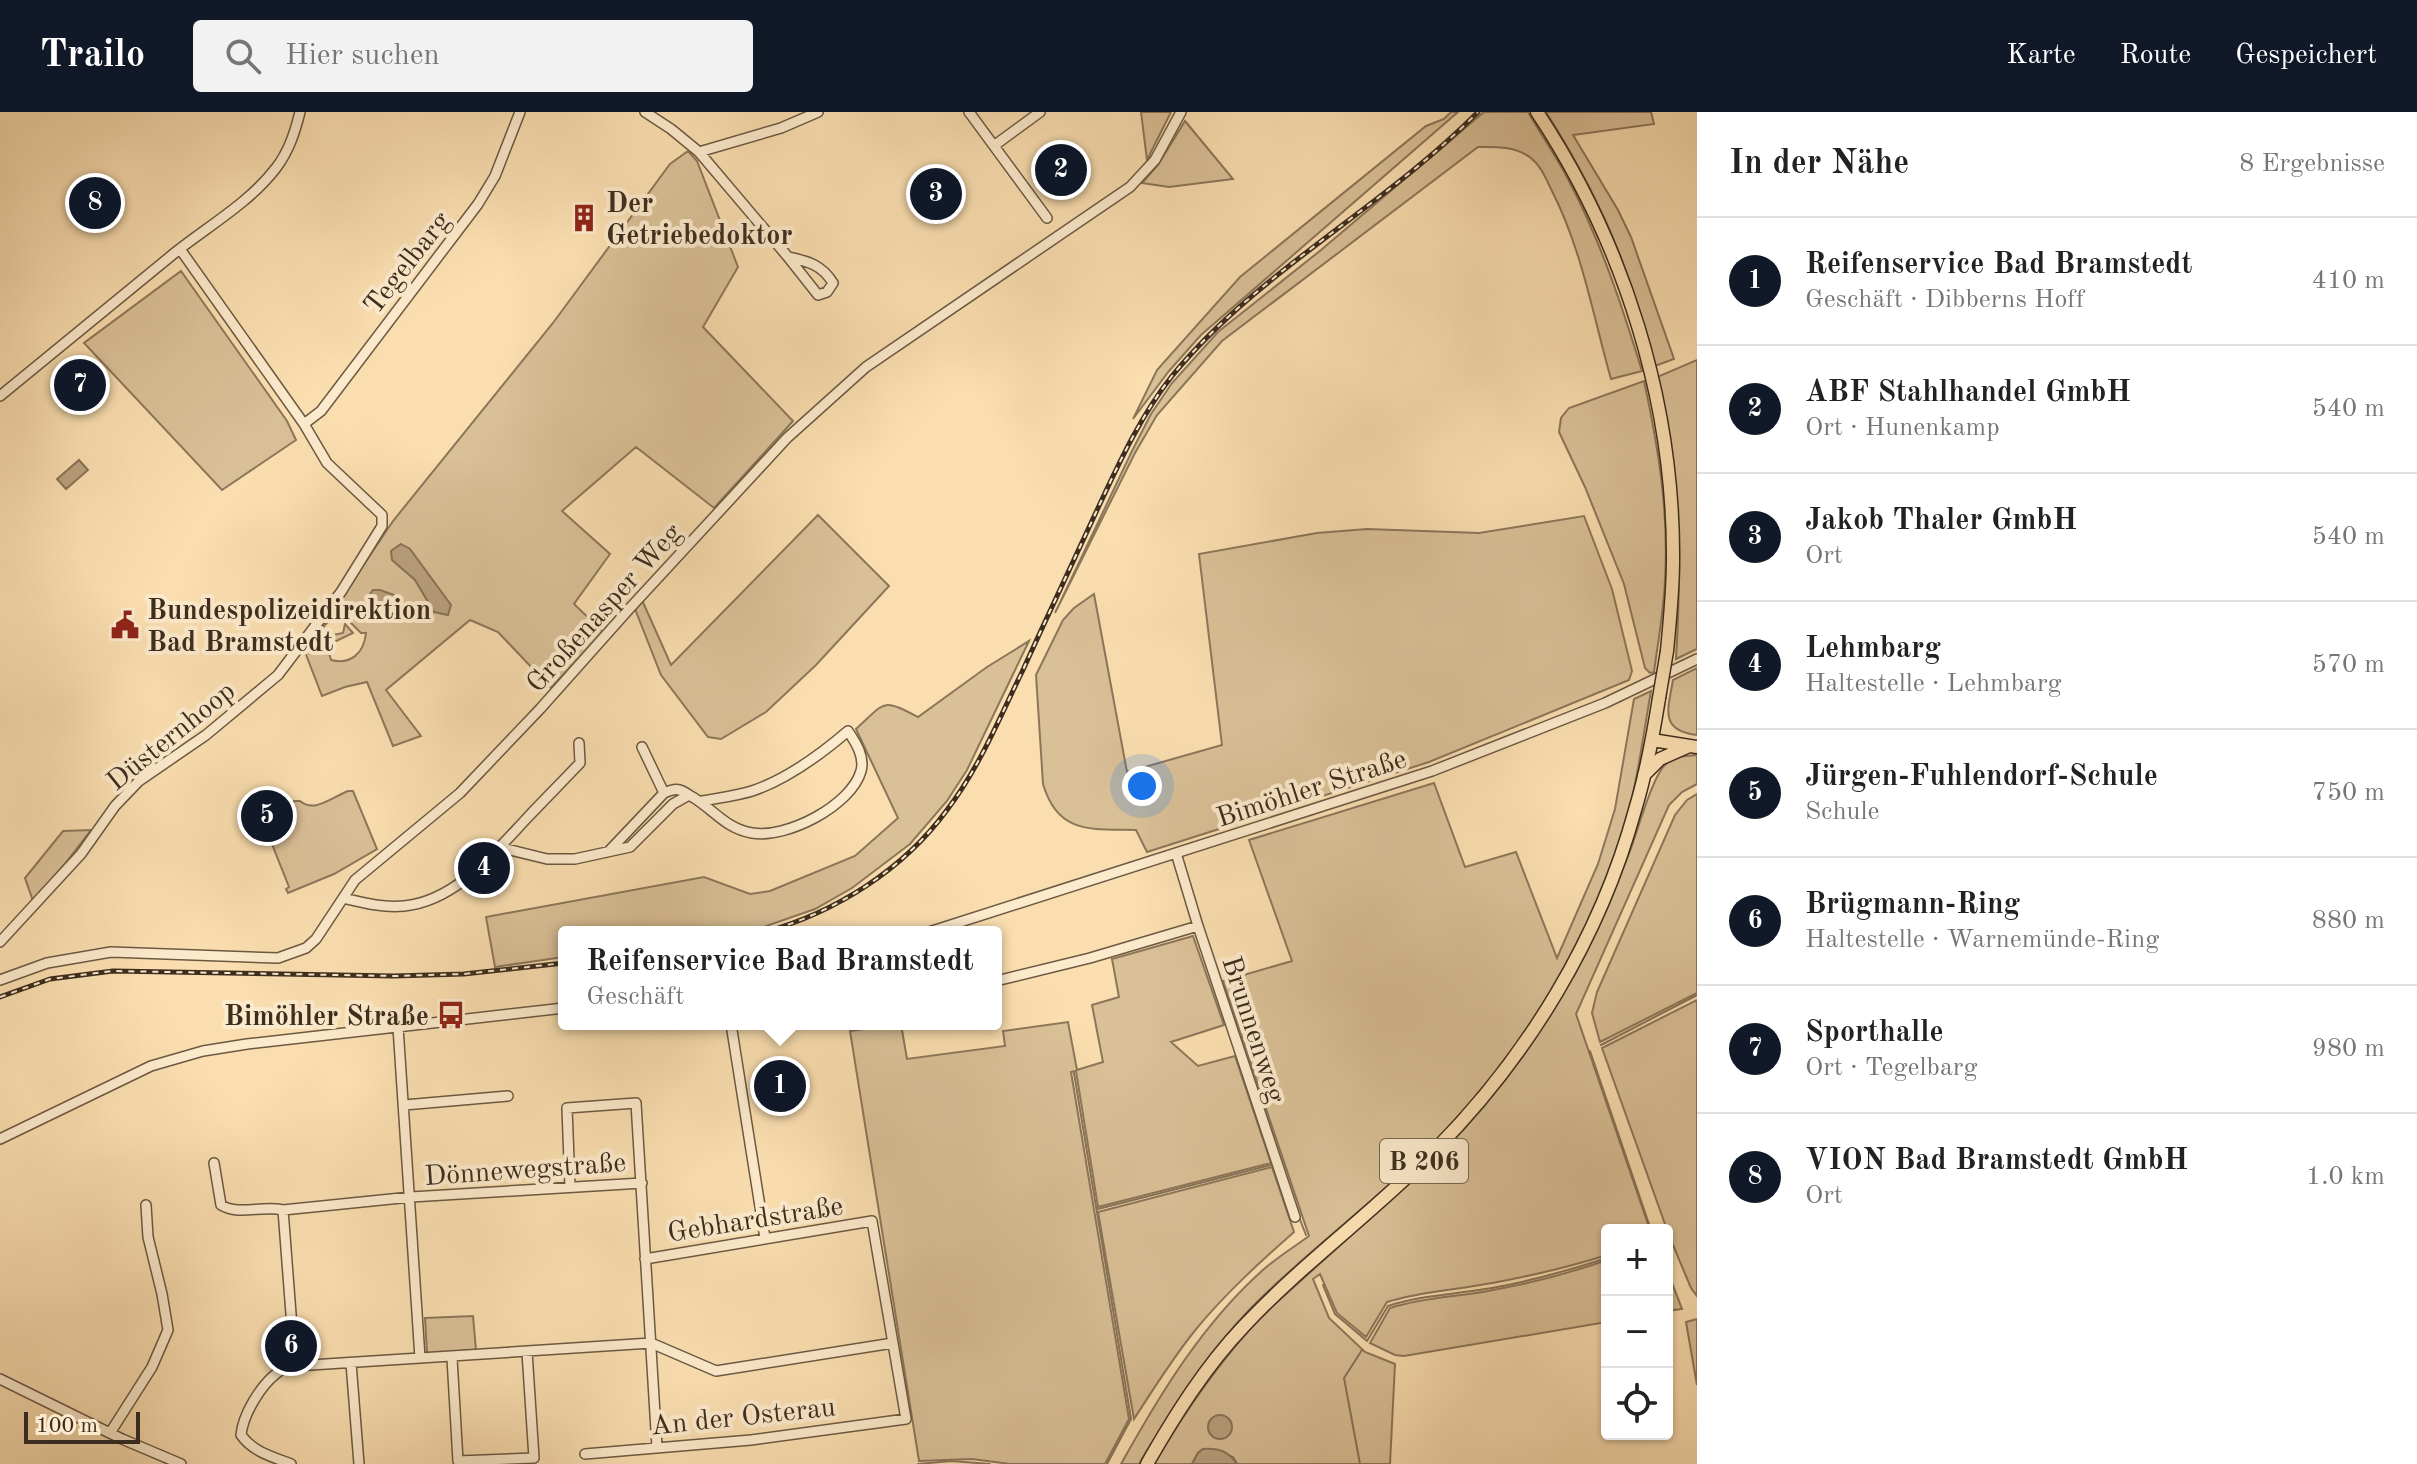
<!DOCTYPE html>
<html lang="de">
<head>
<meta charset="utf-8">
<style>
  :root { --surface:#fff; --page:#f2f2f2; --text:#222; --muted:#767676; --line:#e0e0e0; --accent:#111827 }
  body { margin:0; font-family:"Old Standard TT",serif; background:var(--page); color:var(--text) }
  .controls { position:absolute; right:24px; bottom:24px; display:grid; overflow:hidden; border-radius:8px; box-shadow:0 2px 6px #0004 }
  .controls button { width:72px; height:72px; display:grid; place-items:center; padding:0; border:0; border-bottom:2px solid var(--line); background:var(--surface); color:var(--text); font:40px sans-serif }
  .scale { position:absolute; left:24px; bottom:20px; width:116px; box-sizing:border-box; padding-left:8px; border:4px solid #3d2d1e; border-top:0; font-size:22px; line-height:28px; white-space:nowrap; color:#3d2d1e; -webkit-text-stroke:6px #fceacc; paint-order:stroke }
  .you { position:absolute; left:1142px; top:674px; width:28px; height:28px; margin:-20px; border:6px solid #fff; border-radius:50%; background:#1a73e8; box-shadow:0 0 0 12px #1a73e833 }
  .badge { display:grid; place-items:center; width:52px; height:52px; border-radius:50%; background:var(--accent); color:#fff; font-size:26px; font-weight:700 }
  .pin { position:absolute; translate:-50% -50%; border:4px solid #fff; box-shadow:0 2px 8px #0006 }
  .popup { position:absolute; left:558px; top:814px; width:444px; height:104px; box-sizing:border-box; display:grid; place-content:center; border-radius:8px; background:var(--surface); filter:drop-shadow(0 2px 6px #0005); font-size:26px; white-space:nowrap; color:var(--muted) }
  .popup b { font-size:30px; color:var(--text) }
  .popup::after { content:''; position:absolute; left:50%; top:100%; margin-left:-16px; border:16px solid transparent; border-top-color:var(--surface) }
  .list { margin:0; padding:0; list-style:none }
  h2 { display:flex; justify-content:space-between; align-items:center; height:104px; margin:0; padding:0 32px; font-size:34px }
  h2 small { font-size:26px; font-weight:400; color:var(--muted) }
  .list li { display:grid; grid-template-columns:52px 1fr auto; gap:24px; align-items:center; box-sizing:border-box; height:128px; padding:0 32px; border-top:2px solid var(--line) }
  .list b { display:block; font-size:30px; white-space:nowrap }
  .list p { margin:0; font-size:26px; white-space:nowrap; color:var(--muted) }
  .list em { font-size:26px; font-style:normal; color:var(--muted) }
  .icon { flex:none; width:44px; height:44px; fill:none; stroke:currentColor; stroke-width:2; stroke-linecap:round; stroke-linejoin:round }
  .map { position:relative; flex:none; width:1697px; height:1352px; overflow:hidden }
  header { display:flex; align-items:center; gap:48px; box-sizing:border-box; height:112px; padding:0 40px; background:var(--accent); color:#fff }
  header strong { font-size:38px }
  nav { display:flex; gap:44px; margin-inline-start:auto; font-size:28px }
  .search { width:560px; height:72px; background:var(--page); display:flex; align-items:center; gap:20px; box-sizing:border-box; padding:0 28px; border-radius:8px; color:var(--muted); font-size:30px }
  main { display:flex }
  aside { flex:1; background:var(--surface) }
  .map>svg:first-child { display:block }
  .green { fill:#dac097; stroke:#8c765a; stroke-width:2; fill-rule:evenodd }
  .water { fill:#baa27e; stroke:#887358; stroke-width:2 }
  .lines { fill:none; stroke-linecap:round; stroke-linejoin:round }
  .stream { stroke:#887358; stroke-width:2 }
  .minor-casing { stroke:#6c5942; stroke-width:12 }
  .major-casing { stroke:#3d2d1e; stroke-width:15 }
  .minor { stroke:#fceacc; stroke-width:9 }
  .major { stroke:#fadeb0; stroke-width:12 }
  .rail-casing { stroke:#3d2d1e; stroke-width:5 }
  .rail { stroke:#fceacc; stroke-width:2; stroke-dasharray:6; stroke-linecap:butt }
  .major-bridge-casing { stroke:#3d2d1e; stroke-width:15; stroke-linecap:butt }
  .major-bridge { stroke:#fadeb0; stroke-width:12 }
  .labels { text-anchor:middle; stroke-width:8; stroke-linejoin:round; paint-order:stroke }
  .shield { fill:#fceacc; stroke:#766652; stroke-width:2 }
  .shield-label { font-size:26px; font-weight:bold; fill:#3d2d1e }
  .poi-label { font-size:28px; font-weight:bold; fill:#3d2d1e; stroke:#fceacc; text-anchor:start }
  .street-label { font-size:28px; fill:#3d2d1e; stroke:#fceacc }
</style>
</head>
<body>
<header>
<strong>Trailo</strong>
<div class="search"><svg class="icon" aria-label="search" viewBox="0 0 24 24"><circle cx="10" cy="10" r="6"/><path d="M15 15l6 6"/></svg>Hier suchen</div>
<nav><a>Karte</a><a>Route</a><a>Gespeichert</a></nav>
</header>
<main>
<div class="map">
<svg width="1697" height="1352" viewBox="0 0 1697 1352">
  <rect width="100%" height="100%" fill="#fadeb0"/>
  <filter id="stains"><feTurbulence type="fractalNoise" baseFrequency=".0025" numOctaves="4"/><feColorMatrix values="0 0 0 0 .2 0 0 0 0 .09 0 0 0 0 .02 0 0 0 .5 -.17"/></filter>
  <radialGradient id="worn" r=".72"><stop offset=".6" stop-color="#630" stop-opacity="0"/><stop offset="1" stop-color="#630" stop-opacity=".3"/></radialGradient>
  <!-- green -->
  <path class="green" d="M1141,0H1171L1147,48Z
    M1451,0H1458L1201,223L1169,259L1133,307L1157,258L1240,165L1426,14L1444,7Z
    M1484,0H1528C1541,23 1557,45 1569,69C1601,130 1622,194 1642,259L1611,267C1593,204 1582,137 1551,77C1546,67 1541,54 1531,46C1515,34 1497,35 1478,35L1222,229L1157,303L1135,341L1055,501L1132,339L1151,302L1172,271L1218,220L1321,138Z
    M1546,0H1651L1654,12L1573,23L1618,98L1631,125L1674,247L1655,254C1646,225 1639,194 1628,165C1608,107 1579,52 1546,0Z
    M1185,9L1233,67L1169,75L1142,71L1158,53Z
    M688,39L697,49L738,155L703,215L793,309L714,396L636,335L562,399L610,442L574,492L603,520L551,576L498,520L470,508L386,578L421,624L393,634L367,570L345,575L322,584L305,540L393,409L553,211L670,52ZM342,504L351,508V511L361,521H366C364,541 351,553 331,548L329,541L332,531L353,521L345,512L343,521L333,523L323,518L324,514L330,508Z
    M181,159L287,309L296,328L222,378L84,231Z
    M1697,248V537L1676,547C1682,450 1680,360 1657,265Z
    M1644,269C1658,334 1669,400 1665,467C1664,498 1658,529 1654,560L1650,561L1645,556L1624,472L1585,375L1559,320L1561,306L1569,296Z
    M818,403L889,474L816,553L766,600L721,627L708,625L661,563L635,497L642,488L671,553Z
    M1584,404L1612,477L1632,559L1629,568L1429,650L1147,740L1136,718C1092,717 1058,723 1043,672L1036,563L1063,508L1074,496L1094,482L1127,660L1222,633L1199,442L1317,421L1367,417L1479,421Z
    M1029,529L967,658L947,689L910,732L852,776L815,797L749,820H564V845L495,855L486,805L704,765L750,782L770,779L855,744L898,706L856,617C887,589 881,586 918,605L987,555Z
    M1697,556V623C1659,618 1668,598 1673,568Z
    M1651,579C1642,630 1636,683 1619,732C1582,842 1517,946 1436,1029C1378,1088 1310,1136 1252,1195C1206,1242 1173,1296 1139,1352H1121C1160,1282 1203,1211 1264,1157C1278,1145 1294,1135 1309,1124L1223,869L1292,849L1249,728L1434,671L1465,755L1516,740L1557,846L1598,752L1615,697L1634,587Z
    M1697,643V672L1682,680L1669,693L1576,902L1650,1118H1607V1143C1569,1155 1530,1164 1492,1171C1457,1178 1421,1179 1387,1190L1366,1225L1337,1201L1320,1162L1313,1167L1329,1206L1365,1240L1395,1252L1390,1352H1237L1233,1345L1203,1337L1198,1341L1192,1352H1154C1185,1299 1219,1250 1261,1205C1378,1097 1497,1004 1574,860C1596,821 1614,781 1630,739C1637,720 1652,667 1664,654C1673,644 1685,644 1697,643Z
    M348,679H353L377,737L334,762L288,781L286,777L289,775L270,727L292,706L291,697L294,689H300C314,701 331,686 348,679Z
    M1697,682V881L1600,930L1592,901L1597,880L1675,703L1687,688Z
    M91,718L64,753L33,789L25,766L63,719Z
    M1193,824L1224,913L1171,930L1198,954L1235,944L1271,1051L1098,1095L1076,959L1071,960L1129,1307L1105,1352H1010L972,1347L919,1349L850,919L901,912L907,947L1005,934L1003,919L1068,910L1077,958L1103,950L1092,893L1119,885L1112,847Z
    M1697,888V1184L1691,1176L1670,1126L1602,936Z
    M1272,1055L1294,1120C1260,1150 1226,1181 1197,1216C1174,1244 1154,1276 1134,1307L1098,1100Z
    M1607,1148V1210L1404,1244L1395,1243L1370,1231L1390,1196C1424,1185 1459,1185 1493,1178C1532,1171 1570,1161 1607,1148Z
    M1667,1158L1682,1197L1667,1199Z
    M473,1204L476,1238L427,1241L425,1206Z
    M1697,1207V1273L1686,1210Z"/>
  <!-- water -->
  <path class="water" d="M79,348L88,358L66,377L57,367Z
    M401,432L410,437L451,493L448,503L434,500L415,468L392,448L391,439Z
    M373,478H380L400,485L398,490L378,492L370,487V482Z
    M1208 1315a12 12 0 1 1 24 0a12 12 0 1 1-24 0Z
    M1203,1337C1218,1336 1229,1339 1237,1352H1192L1198,1341Z"/>
  <g class="lines">
    <!-- stream -->
    <path class="stream" d="M1601,933L1697,883
      M1590,939L1651,1118
      M1074,961L1131,1307L1107,1352
      M1098,1097L1271,1053
      M1299,1105L1306,1123
      M1323,1173L1335,1202L1367,1229L1388,1194C1422,1183 1458,1182 1492,1176C1531,1169 1570,1158 1607,1146
      M918,1352L951,1349L990,1352
      M1360,1352L1344,1266L1362,1238"/>
    <defs>
      <path id="minor" d="M645,0L671,17L699,40L788,145C808,149 822,153 833,171L827,180L818,183L788,145
        M969,0L1047,106
        M995,33L1040,0
        M699,40L781,16L818,0
        M0,284C59,235 118,187 177,139C210,113 250,90 276,56C289,39 295,20 300,0
        M304,312L321,299L478,92L495,64L520,0
        M642,635L664,681
        M689,683C712,695 725,717 752,721C786,727 851,694 861,659C865,645 856,631 848,619C820,643 788,667 752,679C736,684 718,686 702,689
        M502,736L547,747H575L630,735L673,692L689,683C679,676 675,676 664,681L610,738
        M1176,741L1198,814L1295,1105
        M343,786C364,791 383,796 404,794C456,789 495,740 528,705C545,687 563,669 580,651L579,631
        M929,820L1432,659L1605,591L1697,547
        M0,830L81,742L115,694L139,669L206,623L278,563L341,480L382,414V403L327,351L304,312L180,137
        M0,868L47,851L111,840L278,846L306,836L316,827L355,768L460,681L540,597L630,496L787,326L866,255L1130,75L1155,48L1181,0
        M996,869L1090,846L1198,814
        M731,912L765,1126
        M404,993L508,984
        M0,1027L151,954L203,939L247,932L564,896
        M214,1051L221,1093C239,1104 262,1093 283,1098L411,1085L642,1071
        M570,1075L567,996L636,991L657,1335
        M283,1098L295,1254
        M420,1246L651,1231L716,1259L893,1231
        M452,1246L458,1349L534,1346L527,1240
        M351,1251L359,1352
        M0,1267L122,1327L181,1352
        M110,1321L152,1255L168,1218L162,1182L148,1125L146,1093
        M585,1342L751,1328L906,1307L872,1109L645,1147
        M291,1352C273,1345 253,1340 241,1323C243,1303 260,1274 277,1261C282,1256 289,1256 295,1254L420,1246L398,915"/>
      <path id="major" d="M1537,0C1624,131 1674,290 1673,448C1673,478 1670,508 1667,539
        M1652,628L1697,635
        M1644,663L1660,647L1687,635
        M1147,1352C1175,1303 1205,1255 1244,1214C1303,1151 1374,1100 1435,1038C1528,944 1600,826 1635,698C1646,662 1653,624 1659,586"/>
    </defs>
    <!-- minor casing -->
    <use href="#minor" class="minor-casing"/>
    <!-- major casing -->
    <use href="#major" class="major-casing"/>
    <!-- minor -->
    <use href="#minor" class="minor"/>
    <!-- major -->
    <use href="#major" class="major"/>
    <defs>
      <path id="rail" d="M765,820C836,800 903,758 947,698C979,656 999,607 1022,560C1047,505 1073,450 1098,396C1119,351 1141,303 1172,264C1258,159 1383,96 1478,0
        M0,885L50,867L113,859L394,864L464,862L564,851"/>
    </defs>
    <!-- rail casing -->
    <use href="#rail" class="rail-casing"/>
    <!-- rail -->
    <use href="#rail" class="rail"/>
    <defs>
      <path id="major-bridge" d="M1659,586L1667,539"/>
    </defs>
    <!-- major-bridge casing -->
    <use href="#major-bridge" class="major-bridge-casing"/>
    <!-- major-bridge -->
    <use href="#major-bridge" class="major-bridge"/>
  </g>
  <!-- icons -->
  <defs>
    <symbol id="building-bare" viewBox="-9 -9 18 18"><path d="M-4-6H4V6H1V3H-1V6H-4ZM-2.5-4.3h1.7v1.8h-1.7ZM.8-4.3h1.7v1.8H.8ZM-2.5-1h1.7V.8h-1.7ZM.8-1h1.7V.8H.8Z" fill="#8f2418" stroke="#fceacc" stroke-width="2.5" paint-order="stroke"/></symbol>
    <symbol id="civic-bare" viewBox="-9 -9 18 18"><path d="M-.6-6.5H3V-4.5H.6V-3L4-1V1h2V6H-6V1h2V-1L-.6-3ZM-1.2 2.5V6h2.4V2.5Z" fill="#8f2418" stroke="#fceacc" stroke-width="2.5" paint-order="stroke"/></symbol>
    <symbol id="bus-bare" viewBox="-9 -9 18 18"><path d="M-5-6H5V4H4V6H2V4H-2V6H-4V4H-5ZM-3.5-4V0h7V-4ZM-3.5 1.2v1.5H-2V1.2ZM2 1.2v1.5H3.5V1.2Z" fill="#8f2418" stroke="#fceacc" stroke-width="2.5" paint-order="stroke"/></symbol>
  </defs>
  <g fill-rule="evenodd">
    <use href="#building-bare" x="564" y="86" width="40" height="40"/>
    <use href="#civic-bare" x="105" y="493" width="40" height="40"/>
    <use href="#bus-bare" x="431" y="883" width="40" height="40"/>
  </g>
  <g class="labels">
    <!-- shield labels -->
    <rect class="shield" x="1380" y="1027" width="88" height="44" rx="6"/>
    <g class="shield-label">
      <text x="1424" y="1058">B 206</text>
    </g>
    <!-- poi labels -->
    <g class="poi-label">
      <text x="606" y="100">Der<tspan x="606" dy="32">Getriebedoktor</tspan></text>
      <text x="147" y="507">Bundespolizeidirektion<tspan x="147" dy="32">Bad Bramstedt</tspan></text>
      <text x="429" y="913" text-anchor="end">Bimöhler Straße</text>
    </g>
    <!-- street labels -->
    <g class="street-label">
      <text transform="translate(406 150) rotate(-52)" y="10">Tegelbarg</text>
      <text transform="translate(603 495) rotate(-48)" y="10">Großenasper Weg</text>
      <text transform="translate(170 623) rotate(-39)" y="10">Düsternhoop</text>
      <text transform="translate(1311 675) rotate(-18)" y="10">Bimöhler Straße</text>
      <text transform="translate(1255 917) rotate(72)" y="10">Brunnenweg</text>
      <text transform="translate(525 1056) rotate(-4)" y="10">Dönnewegstraße</text>
      <text transform="translate(755 1106) rotate(-9)" y="10">Gebhardstraße</text>
      <text transform="translate(743 1303) rotate(-6)" y="10">An der Osterau</text>
    </g>
  </g>
  <rect width="100%" height="100%" filter="url(#stains)"/>
  <rect width="100%" height="100%" fill="url(#worn)"/>
</svg>
<div class="controls">
<button>+</button>
<button>−</button>
<button><svg class="icon" aria-label="locate" viewBox="0 0 24 24"><circle cx="12" cy="12" r="6"/><path d="M12 2v4M12 18v4M2 12h4M18 12h4"/></svg></button>
</div>
<div class="scale">100 m</div>
<div class="you"></div>
<div class="pin badge" style="left:780px;top:974px">1</div>
<div class="popup"><b>Reifenservice Bad Bramstedt</b>Geschäft</div>
<div class="pin badge" style="left:1061px;top:58px">2</div>
<div class="pin badge" style="left:936px;top:82px">3</div>
<div class="pin badge" style="left:484px;top:756px">4</div>
<div class="pin badge" style="left:267px;top:704px">5</div>
<div class="pin badge" style="left:291px;top:1234px">6</div>
<div class="pin badge" style="left:80px;top:273px">7</div>
<div class="pin badge" style="left:95px;top:91px">8</div>
</div>
<aside>
<h2>In der Nähe<small>8 Ergebnisse</small></h2>
<ul class="list">
<li><span class="badge">1</span><div><b>Reifenservice Bad Bramstedt</b><p>Geschäft · Dibberns Hoff</p></div><em>410 m</em></li>
<li><span class="badge">2</span><div><b>ABF Stahlhandel GmbH</b><p>Ort · Hunenkamp</p></div><em>540 m</em></li>
<li><span class="badge">3</span><div><b>Jakob Thaler GmbH</b><p>Ort</p></div><em>540 m</em></li>
<li><span class="badge">4</span><div><b>Lehmbarg</b><p>Haltestelle · Lehmbarg</p></div><em>570 m</em></li>
<li><span class="badge">5</span><div><b>Jürgen-Fuhlendorf-Schule</b><p>Schule</p></div><em>750 m</em></li>
<li><span class="badge">6</span><div><b>Brügmann-Ring</b><p>Haltestelle · Warnemünde-Ring</p></div><em>880 m</em></li>
<li><span class="badge">7</span><div><b>Sporthalle</b><p>Ort · Tegelbarg</p></div><em>980 m</em></li>
<li><span class="badge">8</span><div><b>VION Bad Bramstedt GmbH</b><p>Ort</p></div><em>1.0 km</em></li>
</ul>
</aside>
</main>
</body>
</html>
